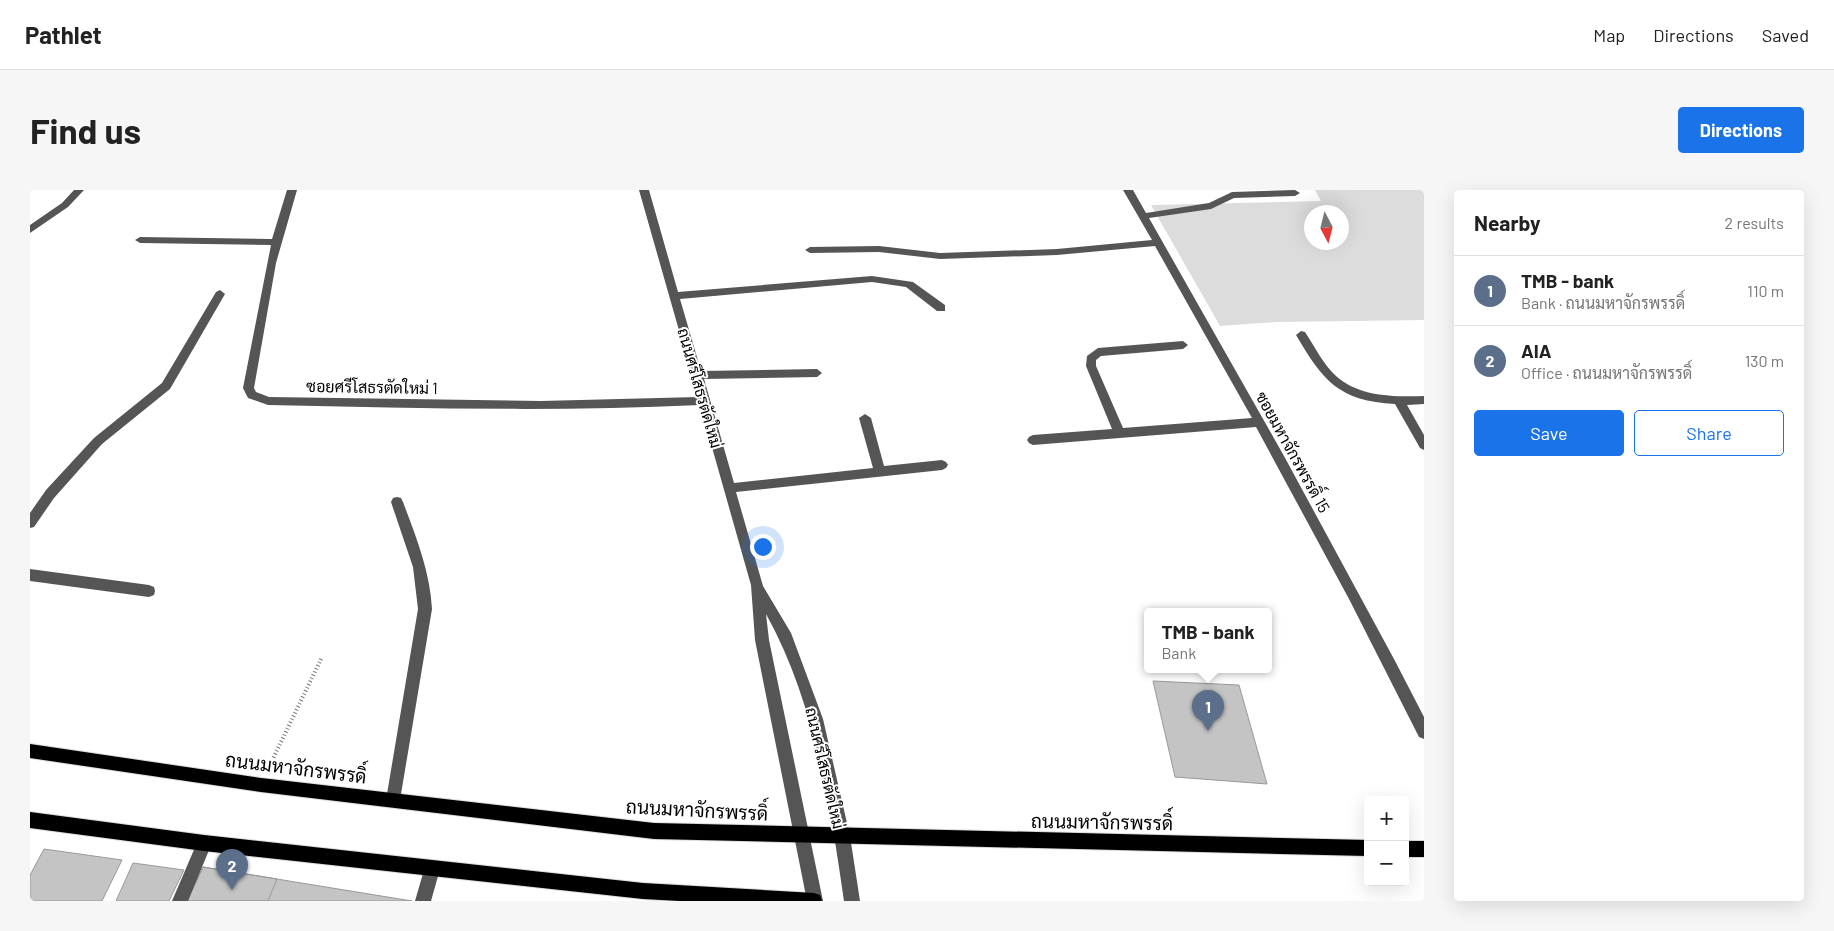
<!DOCTYPE html>
<html lang="en">
<head>
<meta charset="utf-8">
<style>
  :root { --surface:#fff; --page:#f6f6f6; --text:#222; --muted:#767676; --line:#e0e0e0; --accent:#1a73e8 }
  body { margin:0; font-family:Barlow,Sarabun,sans-serif; background:var(--page); color:var(--text) }
  .controls { position:absolute; right:15px; bottom:15px; display:grid; overflow:hidden; border-radius:5px; box-shadow:0 5px 20px #0002 }
  .controls button { width:45px; height:45px; display:grid; place-items:center; padding:0; border:0; border-bottom:1px solid var(--line); background:var(--surface); color:var(--text); font:25px sans-serif }
  .compass { position:absolute; left:1274px; top:15px; width:45px; height:45px; border-radius:50%; background:var(--surface); box-shadow:0 5px 20px #0002; rotate:173deg }
  .you { position:absolute; left:732px; top:356px; width:18px; height:18px; margin:-12px; border:4px solid #fff; border-radius:50%; background:#1a73e8; box-shadow:0 0 0 8px #1a73e833 }
  .badge { display:grid; place-items:center; width:32px; height:32px; border-radius:50%; background:var(--accent); color:#fff; font-size:16px; font-weight:700 }
  .pin { position:absolute; translate:-50% -41px; filter:drop-shadow(0 1px 2px #0008) }
  .pin::after { content:''; position:absolute; top:26px; width:18px; height:15px; background:inherit; clip-path:polygon(0 0,100% 0,50% 100%) }
  .popup { position:absolute; left:1114px; top:418px; width:128px; height:65px; box-sizing:border-box; display:grid; place-content:center; border-radius:5px; background:var(--surface); filter:drop-shadow(0 1px 4px #0005); font-size:16px; white-space:nowrap; color:var(--muted) }
  .popup b { font-size:19px; color:var(--text) }
  .popup::after { content:''; position:absolute; left:50%; top:100%; margin-left:-10px; border:10px solid transparent; border-top-color:var(--surface) }
  .list { margin:0; padding:0; list-style:none }
  h2 { display:flex; justify-content:space-between; align-items:center; height:65px; margin:0; padding:0 20px; font-size:21px }
  h2 small { font-size:16px; font-weight:400; color:var(--muted) }
  .list li { display:grid; grid-template-columns:32px 1fr auto; gap:15px; align-items:center; box-sizing:border-box; height:70px; padding:0 20px; border-top:1px solid var(--line) }
  .list b { display:block; font-size:19px; white-space:nowrap }
  .list p { margin:0; font-size:16px; white-space:nowrap; color:var(--muted) }
  .list em { font-size:16px; font-style:normal; color:var(--muted) }
  .actions { display:flex; gap:10px; padding:15px 20px }
  .actions a { flex:1; padding:11px 0; border:1px solid var(--accent); border-radius:5px; text-align:center; font-size:18px; color:var(--accent) }
  .actions .main { background:var(--accent); color:#fff }
  .map { position:relative; flex:none; width:1394px; height:711px; overflow:hidden; border-radius:5px }
  header { display:flex; align-items:center; gap:30px; box-sizing:border-box; height:70px; padding:0 25px; background:var(--surface); border-bottom:1px solid var(--line) }
  header strong { font-size:24px }
  nav { display:flex; gap:28px; margin-inline-start:auto; font-size:18px }
  .intro { display:flex; align-items:center; justify-content:space-between; box-sizing:border-box; height:120px; padding:0 30px }
  h1 { margin:0; font-size:35px }
  .button { padding:12px 22px; border-radius:5px; background:var(--accent); color:#fff; font-size:18px; font-weight:700 }
  main { display:flex; gap:30px; padding:0 30px }
  aside { flex:1; background:var(--surface); border-radius:5px; box-shadow:0 5px 20px #0002 }
  .map>svg:first-child { display:block }
  .green { fill:#dcdcdc; fill-rule:evenodd }
  .building { fill:#c4c4c4; stroke:#999 }
  .lines { fill:none; stroke-linecap:round; stroke-linejoin:round }
  .major-casing { stroke:#dbdbdb; stroke-width:2 }
  .path { stroke:#777; stroke-width:4; stroke-dasharray:1 2.5; stroke-linecap:butt }
  .minor { fill:#555; fill-rule:evenodd }
  .major { fill:#000; fill-rule:evenodd }
  .labels { text-anchor:middle; stroke-width:4; stroke-linejoin:round; paint-order:stroke }
  .street-label { font-size:16px; fill:#000; stroke:#fff }
  .near-street-label { font-size:19px; fill:#000; stroke:#fff }
</style>
</head>
<body>
<header>
<strong>Pathlet</strong>
<nav><a>Map</a><a>Directions</a><a>Saved</a></nav>
</header>
<div class="intro"><h1>Find us</h1><a class="button">Directions</a></div>
<main>
<div class="map">
<svg width="1394" height="711" viewBox="0 0 1394 711">
  <rect width="100%" height="100%" fill="#fff"/>
  <!-- green -->
  <path class="green" d="M1285,0H1394V130L1247,132L1190,136L1121,15L1291,11ZM1282,22H1312V52H1282Z"/>
  <!-- building -->
  <path class="building" d="M1123,491L1209,495L1237,594L1145,587Z
    M14,659L92,670L72,711H0V685Z
    M103,673L154,680L139,711H86Z
    M173,677L382,711H157Z
    M173,677L247,689L238,711H157Z"/>
  <g class="lines">
    <defs>
      <path id="major" d="M0,554L231,588L624,633L1338,650V666L624,649L231,602L0,568Z
        M0,622L174,645L613,693L784,703L790,705L792,711H649L613,709L174,661L0,638Z
        M1375,651H1394V667H1375Z"/>
    </defs>
    <!-- major casing -->
    <use href="#major" class="major-casing"/>
    <!-- path -->
    <path class="path" d="M239,577L292,467"/>
    <!-- minor -->
    <path class="minor" d="M44,0H54L38,17L0,43V35L32,13Z
      M257,0H267L246,73L224,198L226,202L239,207L511,211L668,207L609,0H619L648,102L842,86L883,92L915,115V121H907L876,97L842,92L650,109L671,181L787,179L792,183L787,187L674,189L704,293L843,278L829,228L835,224L841,228L854,276L912,270L916,272L918,275L916,278L912,280L706,302L733,396L761,443L793,529L820,646L830,711H814C800,614 784,510 736,424L739,450L793,711H777L725,450L721,395L670,215C526,222 382,218 238,215L218,208L213,198L241,55L110,53L105,50L110,47L242,49Z
      M1093,0H1103L1116,23L1179,13L1202,2L1265,0L1270,3L1265,6L1204,8L1181,19L1119,28L1254,266L1364,469L1394,527V549L1389,547L1319,409L1226,237L1003,255L999,253L997,250L999,247L1003,245L1082,239L1056,176L1057,166L1068,158L1153,151L1158,155L1153,159L1071,166L1066,170V176L1093,238L1222,228L1125,56L1027,65L910,69L849,62L780,63L775,60L780,57L849,56L910,63L1027,59L1122,50Z
      M190,100L195,104L140,199L72,254L24,308L4,337L0,338V323L16,300L64,248L132,193L186,102Z
      M1271,141L1275,142C1285,157 1293,174 1306,186C1329,207 1365,207 1394,206V214L1377,215L1394,245V260L1390,258L1365,214C1309,211 1293,191 1266,145Z
      M367,307L371,308L373,312C386,347 400,381 402,419L370,610L368,615L363,617L358,615L356,610L388,419L383,377L361,312L363,308Z
      M0,379L119,395L124,397L125,401L124,405L119,407L0,391Z
      M174,645L179,648L182,653L158,711H142L169,648Z
      M402,671L408,673L410,679L401,711H385L396,673Z"/>
    <!-- major -->
    <use href="#major" class="major"/>
  </g>
  <g class="labels">
    <!-- street labels -->
    <g class="street-label">
      <text transform="translate(342 197) rotate(1)" y="6">ซอยศรีโสธรตัดใหม่ 1</text>
      <text transform="translate(670 198) rotate(74)" y="6">ถนนศรีโสธรตัดใหม่</text>
      <text transform="translate(1263 262) rotate(61)" y="6">ซอยมหาจักรพรรดิ์ 15</text>
      <text transform="translate(795 578) rotate(77)" y="6">ถนนศรีโสธรตัดใหม่</text>
    </g>
    <!-- near-street labels -->
    <g class="near-street-label">
      <text transform="translate(266 578) rotate(7)" y="7">ถนนมหาจักรพรรดิ์</text>
      <text transform="translate(667 620) rotate(3)" y="7">ถนนมหาจักรพรรดิ์</text>
      <text transform="translate(1072 632) rotate(1)" y="7">ถนนมหาจักรพรรดิ์</text>
    </g>
  </g>
</svg>
<div class="controls">
<button>+</button>
<button>−</button>
</div>
<svg class="compass" viewBox="-18 -18 36 36"><path d="M0-13l5 13h-10z" fill="#e53935"/><path d="M0 13l5-13h-10z" fill="#767676"/></svg>
<div class="you"></div>
<div class="pin badge" style="left:1178px;top:541px;background:#5c6f8a">1</div>
<div class="popup"><b>TMB - bank</b>Bank</div>
<div class="pin badge" style="left:202px;top:700px;background:#5c6f8a">2</div>
</div>
<aside>
<h2>Nearby<small>2 results</small></h2>
<ul class="list">
<li><span class="badge" style="background:#5c6f8a">1</span><div><b>TMB - bank</b><p>Bank · ถนนมหาจักรพรรดิ์</p></div><em>110 m</em></li>
<li><span class="badge" style="background:#5c6f8a">2</span><div><b>AIA</b><p>Office · ถนนมหาจักรพรรดิ์</p></div><em>130 m</em></li>
</ul>
<div class="actions"><a class="main">Save</a><a>Share</a></div>
</aside>
</main>
</body>
</html>
